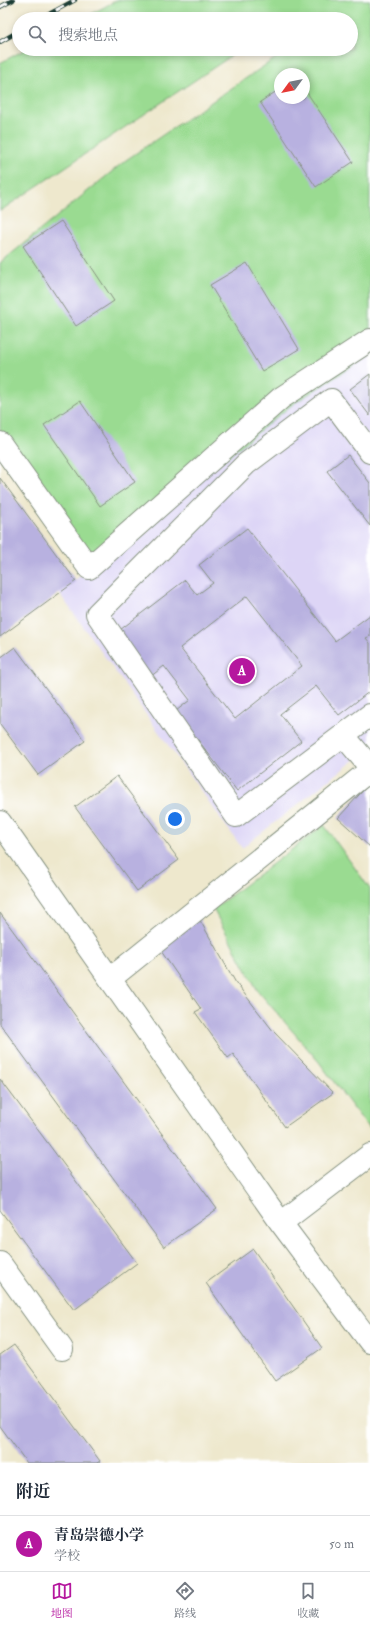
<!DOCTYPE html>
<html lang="zh">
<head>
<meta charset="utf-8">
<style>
  :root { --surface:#fff; --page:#f6f6f7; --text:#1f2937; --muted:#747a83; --line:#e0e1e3; --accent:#b5179e }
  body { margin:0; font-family:"IM FELL Double Pica","Noto Serif SC",serif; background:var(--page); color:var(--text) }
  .compass { position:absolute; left:274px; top:68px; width:36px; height:36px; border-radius:50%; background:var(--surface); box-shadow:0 2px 6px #0003; rotate:237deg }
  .you { position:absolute; left:175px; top:819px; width:14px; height:14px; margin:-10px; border:3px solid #fff; border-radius:50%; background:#1a73e8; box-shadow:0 0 0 6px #1a73e833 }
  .badge { display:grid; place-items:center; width:26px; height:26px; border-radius:50%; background:var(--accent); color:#fff; font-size:13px; font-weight:700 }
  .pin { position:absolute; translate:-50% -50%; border:2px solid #fff; box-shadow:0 1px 4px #0006 }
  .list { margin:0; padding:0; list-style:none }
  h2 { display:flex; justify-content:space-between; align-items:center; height:52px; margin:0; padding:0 16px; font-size:17px }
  h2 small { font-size:13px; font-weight:400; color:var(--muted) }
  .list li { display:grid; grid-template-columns:26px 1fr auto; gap:12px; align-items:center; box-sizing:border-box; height:56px; padding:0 16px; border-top:1px solid var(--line) }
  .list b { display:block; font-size:15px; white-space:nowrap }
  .list p { margin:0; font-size:13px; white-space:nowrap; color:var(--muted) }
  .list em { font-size:13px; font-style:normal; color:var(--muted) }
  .icon { flex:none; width:22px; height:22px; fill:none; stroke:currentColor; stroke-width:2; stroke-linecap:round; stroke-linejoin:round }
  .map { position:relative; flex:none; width:370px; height:1463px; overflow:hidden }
  .search { position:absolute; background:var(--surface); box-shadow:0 2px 6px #0003; left:12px; right:12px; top:12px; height:44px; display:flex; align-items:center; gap:10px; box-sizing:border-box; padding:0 14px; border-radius:22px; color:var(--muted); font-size:15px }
  .sheet { height:108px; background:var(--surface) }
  nav { display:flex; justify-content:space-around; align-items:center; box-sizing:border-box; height:56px; border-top:1px solid var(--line); background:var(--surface); font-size:11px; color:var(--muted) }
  nav a { display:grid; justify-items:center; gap:2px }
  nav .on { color:var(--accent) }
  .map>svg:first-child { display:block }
  .built { fill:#ddd5f6 }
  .green { fill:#9adb91; stroke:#5c8c62; fill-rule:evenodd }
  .building { fill:#b8b1e0; fill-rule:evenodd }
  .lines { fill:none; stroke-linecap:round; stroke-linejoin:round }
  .minor-casing { stroke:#869280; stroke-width:24 }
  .minor { stroke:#fff; stroke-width:22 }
  .rail-casing { stroke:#1f3d34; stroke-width:4.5 }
  .rail { stroke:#fff; stroke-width:3; stroke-dasharray:9; stroke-linecap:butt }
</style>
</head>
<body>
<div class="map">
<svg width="370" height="1463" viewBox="0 0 370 1463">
  <rect width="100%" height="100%" fill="#fff"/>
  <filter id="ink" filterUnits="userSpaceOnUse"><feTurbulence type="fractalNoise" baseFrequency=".025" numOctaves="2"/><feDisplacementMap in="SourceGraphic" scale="8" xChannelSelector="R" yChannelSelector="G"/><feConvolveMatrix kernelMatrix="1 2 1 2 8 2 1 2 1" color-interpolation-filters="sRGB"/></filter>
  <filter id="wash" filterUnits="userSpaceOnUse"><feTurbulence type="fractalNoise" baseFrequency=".012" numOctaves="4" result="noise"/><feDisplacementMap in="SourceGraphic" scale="16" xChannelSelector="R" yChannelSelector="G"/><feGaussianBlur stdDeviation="0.9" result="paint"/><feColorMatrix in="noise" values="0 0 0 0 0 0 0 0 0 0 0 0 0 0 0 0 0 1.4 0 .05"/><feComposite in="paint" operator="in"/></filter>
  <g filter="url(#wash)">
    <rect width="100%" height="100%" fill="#eee8cd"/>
    <!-- built -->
    <path class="built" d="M370,355V748L242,848L59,593L293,404Z"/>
    <!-- green -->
    <path class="green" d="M117,0H370V355L293,404L89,568L0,443V263L126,160L289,49H351V19H82ZM280,74H304V98H280Z
      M26,49H250L240,50L0,211V63Z
      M324,825L370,889V1128L369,1129L319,1062L258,991L213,909Z"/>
    <g id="blocks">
      <!-- building -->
      <path class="building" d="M304,88L353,162L316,187L260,102L280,89V98H304Z
        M61,221L114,301L76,326L23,246Z
        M247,263L299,349L262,371L210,285Z
        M370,374V416L350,389Z
        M80,401L135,482L100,506L44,425Z
        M348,455L370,483V526L327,471Z
        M0,478L76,581L0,637Z
        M247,528L335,641L370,615V636L366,638L370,643V691L339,715L316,686L280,714L301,741L237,791L176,711L190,700L164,666L150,677L116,633L185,580L197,595L213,583L199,565ZM247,596L302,666L235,719L180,648Z
        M15,647L85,741L38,775L0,724V658Z
        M117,776L179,860L137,891L75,807Z
        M369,784L370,786V847L338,818Z
        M194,910L236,983L274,1032L333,1093L285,1127L233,1054L228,1058L195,1012L201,1009L152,938Z
        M0,913L217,1209L164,1247L0,1024Z
        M0,1079L137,1263L74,1310L0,1210Z
        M253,1249L322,1348L275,1381L206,1283Z
        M14,1345L100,1461L97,1463H27L0,1426V1355Z"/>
    </g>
  </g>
  <g filter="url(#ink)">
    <use href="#blocks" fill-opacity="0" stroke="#869280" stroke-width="1"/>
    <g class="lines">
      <defs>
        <path id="minor" d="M0,443L89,568L281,398L370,340
          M370,452L331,400L246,464L97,614L236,816L370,715
          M344,736L370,767
          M0,822L281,1223L370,1342
          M110,979L370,770
          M281,1223L370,1155
          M0,1263L62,1349"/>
      </defs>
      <!-- minor casing -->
      <use href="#minor" class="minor-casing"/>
      <!-- minor -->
      <use href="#minor" class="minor"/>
      <defs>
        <path id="rail" d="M0,7L13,0
          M40,19L75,0
          M0,42L19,31"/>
      </defs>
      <!-- rail casing -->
      <use href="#rail" class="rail-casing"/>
      <!-- rail -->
      <use href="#rail" class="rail"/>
    </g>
  </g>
</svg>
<svg class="compass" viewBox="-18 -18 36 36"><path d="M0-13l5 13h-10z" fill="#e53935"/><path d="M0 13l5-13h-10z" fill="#747a83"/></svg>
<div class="you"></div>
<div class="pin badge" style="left:242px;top:671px">A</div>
<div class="search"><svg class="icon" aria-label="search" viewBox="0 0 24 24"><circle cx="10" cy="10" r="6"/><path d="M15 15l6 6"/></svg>搜索地点</div>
</div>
<section class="sheet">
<h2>附近<small></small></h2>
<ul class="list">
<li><span class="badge">A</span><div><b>青岛崇德小学</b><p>学校</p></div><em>50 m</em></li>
</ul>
</section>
<nav>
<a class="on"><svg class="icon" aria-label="map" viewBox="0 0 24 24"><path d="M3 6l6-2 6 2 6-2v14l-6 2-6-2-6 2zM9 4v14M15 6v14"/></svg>地图</a>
<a><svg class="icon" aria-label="directions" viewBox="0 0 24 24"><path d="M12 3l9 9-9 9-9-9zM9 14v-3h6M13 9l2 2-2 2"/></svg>路线</a>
<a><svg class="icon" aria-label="saved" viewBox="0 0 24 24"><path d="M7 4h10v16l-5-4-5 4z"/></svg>收藏</a>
</nav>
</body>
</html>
